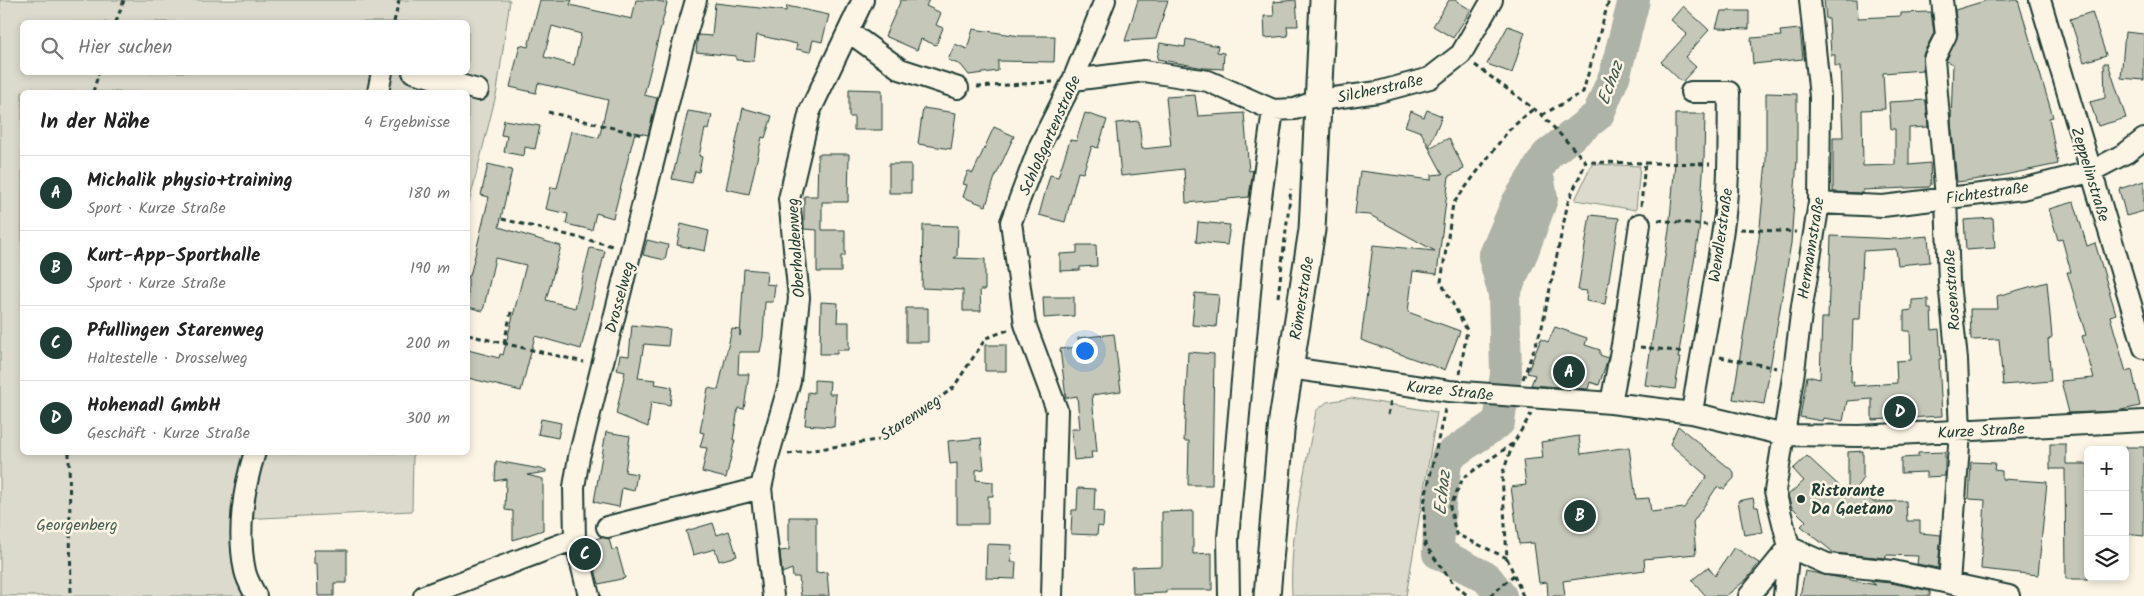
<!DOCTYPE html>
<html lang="de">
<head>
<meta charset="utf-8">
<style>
  :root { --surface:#fff; --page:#f2f2f2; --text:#222; --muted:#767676; --line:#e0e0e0; --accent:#1f3d34 }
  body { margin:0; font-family:Kalam,sans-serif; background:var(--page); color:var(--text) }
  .controls { position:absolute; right:15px; bottom:15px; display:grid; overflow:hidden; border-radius:8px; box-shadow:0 2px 8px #0003 }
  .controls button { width:45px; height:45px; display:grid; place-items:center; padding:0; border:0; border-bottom:1px solid var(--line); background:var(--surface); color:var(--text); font:25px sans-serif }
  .you { position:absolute; left:1084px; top:350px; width:18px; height:18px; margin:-12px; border:4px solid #fff; border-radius:50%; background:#1a73e8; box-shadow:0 0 0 8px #1a73e833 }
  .badge { display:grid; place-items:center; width:32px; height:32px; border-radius:50%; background:var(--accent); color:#fff; font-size:16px; font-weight:700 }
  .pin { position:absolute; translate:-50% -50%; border:2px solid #fff; box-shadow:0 1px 5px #0006 }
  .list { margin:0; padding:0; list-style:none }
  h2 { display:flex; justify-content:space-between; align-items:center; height:65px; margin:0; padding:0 20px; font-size:21px }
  h2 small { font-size:16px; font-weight:400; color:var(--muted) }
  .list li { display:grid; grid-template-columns:32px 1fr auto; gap:15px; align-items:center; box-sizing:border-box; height:75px; padding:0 20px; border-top:1px solid var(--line) }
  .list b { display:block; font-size:19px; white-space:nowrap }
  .list p { margin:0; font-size:16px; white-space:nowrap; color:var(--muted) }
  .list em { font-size:16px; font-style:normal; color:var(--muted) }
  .icon { flex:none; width:28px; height:28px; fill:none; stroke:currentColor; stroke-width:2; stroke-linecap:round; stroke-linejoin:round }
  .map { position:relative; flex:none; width:2144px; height:596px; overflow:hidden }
  .search { position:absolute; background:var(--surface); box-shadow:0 2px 8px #0003; left:20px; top:20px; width:450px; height:55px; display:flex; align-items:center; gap:12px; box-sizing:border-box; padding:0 18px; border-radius:8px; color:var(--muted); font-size:19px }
  .panel { position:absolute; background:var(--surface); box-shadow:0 2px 8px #0003; left:20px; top:90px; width:450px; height:365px; border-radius:8px }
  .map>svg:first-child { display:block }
  .green { fill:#dcdacc; stroke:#7e8c80; fill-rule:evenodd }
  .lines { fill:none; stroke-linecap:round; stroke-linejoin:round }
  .river { stroke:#aeb3a7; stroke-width:32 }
  .building { fill:#c5c7b9; stroke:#1f3d34; fill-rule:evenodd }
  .minor-casing { stroke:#1f3d34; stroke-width:24 }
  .major-casing { stroke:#1f3d34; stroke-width:29 }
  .path { stroke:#1f3d34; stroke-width:3; stroke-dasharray:5 4; stroke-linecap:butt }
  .minor { stroke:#fcf5e5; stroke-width:20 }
  .major { stroke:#fcf5e5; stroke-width:25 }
  .poi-dot { fill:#1f3d34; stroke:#fcf5e5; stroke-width:2 }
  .labels { text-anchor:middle; stroke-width:5; stroke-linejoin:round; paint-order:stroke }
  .street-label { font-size:16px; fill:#1f3d34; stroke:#fcf5e5 }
  .poi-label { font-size:16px; font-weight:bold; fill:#1f3d34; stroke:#fcf5e5; text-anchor:start }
  .park-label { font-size:16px; fill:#455c52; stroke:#fcf5e5 }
  .water-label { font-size:18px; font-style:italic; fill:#435a51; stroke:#fcf5e5 }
</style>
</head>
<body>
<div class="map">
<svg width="2144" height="596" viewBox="0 0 2144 596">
  <rect width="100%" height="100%" fill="#fcf5e5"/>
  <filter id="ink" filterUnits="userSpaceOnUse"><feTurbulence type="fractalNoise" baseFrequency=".02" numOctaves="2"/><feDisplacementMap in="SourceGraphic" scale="10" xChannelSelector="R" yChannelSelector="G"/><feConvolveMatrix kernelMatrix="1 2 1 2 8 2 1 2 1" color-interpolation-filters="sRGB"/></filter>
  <g filter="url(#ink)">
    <!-- green -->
    <path class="green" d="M0,0H510L497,91L468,207V92H22V452L413,453L412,511L240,519L253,596H0ZM22,22H468V72H22Z
      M1592,164L1640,166L1636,210L1575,200Z
      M1351,398L1437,412L1406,596H1292C1289,534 1305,472 1316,411L1327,402Z"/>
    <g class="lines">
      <!-- river -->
      <path class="river" d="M1504,294L1523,251L1542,199L1539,181
        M1501,596L1487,578L1438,553L1440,503L1447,457L1499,422L1506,374L1504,294L1494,257L1517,203L1547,155L1598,115L1615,74L1634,0"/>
    </g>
    <!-- building -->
    <path class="building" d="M540,0H572L570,5L632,19L636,0H653L667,3L644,95L657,98L648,135L635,132L613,218L596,213L592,230L566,224L568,214L546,209L551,187L557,188L571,131L599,138L608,100L538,83L536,93L510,87L520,45L528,47ZM552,26L581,34L574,65L544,57Z
      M901,0H929L926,6L941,13L936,25L943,28L936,45L921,39L917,50L885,36Z
      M1138,0H1168L1156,39L1125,41Z
      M1296,0L1298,26H1287L1288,36L1265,38L1264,16H1274L1273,2Z
      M1449,0H1455L1471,10L1453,38L1433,26Z
      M1824,0H1857L1858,18L1901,16V13L1931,12L1934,33L1923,54V70L1883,73L1885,109L1862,110L1863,166L1895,165V129H1891L1889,102L1926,100L1928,127L1909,128V165L1930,163L1931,185L1929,187L1863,190V193L1833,192V137H1843L1840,66H1835V55H1831L1829,19H1826Z
      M1988,0H2018L2053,117L2049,118L2058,164L1995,177L1957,182L1951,122L1953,64L1946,61L1958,34L1955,10Z
      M715,3L786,11L787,6L829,15L822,42L813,40L810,52L796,49L797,44L757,35L754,61L736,60V56L696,52L698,35L712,36Z
      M1683,6L1709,30L1685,57L1696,67L1682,82L1661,62L1687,34L1671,20Z
      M1721,11H1749V29L1716,28Z
      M2092,12L2106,55L2084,62L2070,19Z
      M1508,26L1525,32L1512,73L1487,64Z
      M973,29L1020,36H1055L1054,62L998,61V71L969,75L961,65L948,60L955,44L967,49Z
      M1800,29L1803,59L1753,64L1751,38L1781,36L1780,31Z
      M2125,32L2144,34V80L2121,78Z
      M1186,39L1218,46L1217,52L1224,53L1223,69L1204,68L1157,59L1160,43L1185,47Z
      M2104,63H2108L2126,118L2098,126L2090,102L2105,98Z
      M849,89L882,90V130H854V117H849Z
      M1766,93L1797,94V159L1791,243L1764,404L1733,399L1759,238L1766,161Z
      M1195,95L1198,116L1244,113L1249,171L1253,170L1249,197L1186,203L1184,169L1121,176L1116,123L1139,121L1142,149L1171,146L1166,97Z
      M743,108L772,116L765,138L762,137L749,194L726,189Z
      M923,108L956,113L951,149L918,144Z
      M1427,110L1442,116L1429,147L1421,132L1405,126L1411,111L1424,117Z
      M688,111L712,115L709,130L705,129L699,156L702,157L699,172L695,171L692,183L672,179Z
      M1085,113L1107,120L1098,148L1092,146L1083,173L1078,172L1065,222L1039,215L1050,175L1058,177L1070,140L1076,141Z
      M1675,114H1705L1704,159L1699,232L1678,358H1680L1675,389L1645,385L1669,230L1675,162Z
      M504,120L540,126L535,149L525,147L524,156L504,152L507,136L501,135Z
      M994,127L1014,136L994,180L986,206L963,197L967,185L963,184L968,171L973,173Z
      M1449,138L1464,169L1449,176L1437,274L1413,271L1408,312L1460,331L1445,370L1361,340L1373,245L1435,251L1370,215L1355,214L1360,171L1431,180V175L1443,174L1429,148Z
      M818,154H849L848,202H822V230H845V256H841V272H817V230L804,229V196H817Z
      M488,164L512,170L499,227L561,246L546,300L575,308L590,248L605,251L581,349L535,336L521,391L468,378V350L499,358L500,354L503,355L526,265L495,258L483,311L468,307V276H470L489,197L481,195Z
      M889,164H911V193H889Z
      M2144,181V211L2126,216L2119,189Z
      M2074,202L2087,246L2095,243L2116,314L2110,316L2126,372L2132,370L2140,406L2117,411L2069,413L2061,381L2094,378L2082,336L2086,335L2067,272H2071L2062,239L2058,240L2049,209Z
      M1590,215L1619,218L1605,304L1586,301L1587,291L1578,290Z
      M1993,218L1995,248L1966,250L1964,220Z
      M1198,222L1230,225L1227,245L1196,242Z
      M681,224L709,231L705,251L677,245Z
      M923,225L958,226L957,256L954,258L985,259V290H980L981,311H963V290L922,288Z
      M1831,236L1896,239L1928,236L1930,262L1898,265L1896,249L1863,251L1860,319H1853L1851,382H1854L1853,386L1897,383L1896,361L1911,360L1910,331H1904V311L1912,310V300L1928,299V309H1931L1932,330L1939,329L1941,359H1939L1942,416L1872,420V399L1847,401L1843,421L1823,418L1822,421L1800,417L1807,376L1820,379L1822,318H1828Z
      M647,240L668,245L665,260L643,255Z
      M1077,245H1096L1097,266L1080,267V270L1060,271V254L1077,253Z
      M744,269L767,271L766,284L775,285L773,302H765L763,337L760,352H739L738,374H749L744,409L738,408L733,440H735L726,478L702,472L707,448L700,447L704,433L700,432L708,388L718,390L732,329L740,330V336Z
      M2047,282L2052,337L2048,340L2051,381L2003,385L1999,339L1971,340L1970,309H1998L1997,296Z
      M1195,293L1219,295L1216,327L1192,325Z
      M1043,297H1074V316L1044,318Z
      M821,302L838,303L837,322H849V350H837V354H820Z
      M906,308H928V342H906Z
      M632,325L670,329L668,346L644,344L638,378L656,380L655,384L672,387L670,405L651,402L648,427L616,414L625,372L617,370L620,355L629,356Z
      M1555,327L1587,338L1585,345L1600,350V355L1608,358L1599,385L1590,382L1588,389L1531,385L1535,375L1527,373L1541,339L1548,342Z
      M1114,334L1121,391L1092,395L1097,452H1091L1092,458L1074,460L1071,429H1080L1077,396L1066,398L1060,349L1079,347L1078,338Z
      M985,345H1006V371H985Z
      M1188,352L1214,354L1212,485H1188L1189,441H1184Z
      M814,380L830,381L829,394H836L834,427L805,425L808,392L814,393Z
      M541,419L561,423L558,438L538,434Z
      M1678,426L1734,472V478L1724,489L1717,487L1693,522L1696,554L1644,559L1645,570L1563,581L1565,596H1548L1547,582L1539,583L1534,543L1519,544L1511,487L1526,485L1523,460L1543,458L1541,442L1579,436L1581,454L1629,447L1636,499L1649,498L1651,512L1684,508L1707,476L1670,444Z
      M606,432L630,436L625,472L637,474L634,491L622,488L619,507L594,502Z
      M981,438L984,469L976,470V480L993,482V496H988V524H957V463L950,464L948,441Z
      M2050,444H2066V464H2088V579H2066L2065,469H2050Z
      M2125,447H2144V536L2125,534Z
      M1863,451V478L1856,488L1873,502L1906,501L1907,521H1920V533L1941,535L1938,568L1917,564L1918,556L1886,555V558L1834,553L1801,526L1806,521L1791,506L1788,495L1804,481L1793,469L1807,456L1848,494V452Z
      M1945,452V476L1926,477V472L1901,473V458L1918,457V453Z
      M496,461L546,470V472L527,475L543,479V530L513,540V511L505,510L506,479L495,481Z
      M1971,462L1995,463L1994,470L2002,471V479L2047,482L2038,575L1981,569L1985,500L1969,499Z
      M1078,488L1095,489L1094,511L1104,512L1103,527L1098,526L1097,535L1071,534L1072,510H1077Z
      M1753,498L1755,507H1758L1763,532L1744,535L1738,501Z
      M1193,511V554L1212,553V590H1166V593L1133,594L1132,567L1162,566V512Z
      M789,517H816V573L827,572L829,596H801L799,577H793L792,569L782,573L780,551L789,550Z
      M713,523L717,535L729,531L737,556L719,561L715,549L693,555L686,531Z
      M602,537L609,539L612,550L617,549L625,578L599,584L591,555L596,554L592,540Z
      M987,544L1012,545L1011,562H1016L1015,579L986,578Z
      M1734,547L1759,563L1747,579L1726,596H1706L1692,580L1708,567L1715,576Z
      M314,550H347V583H334V596H318L317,564H314Z
      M1805,571L1876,585L1870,581L1891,583L1930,591V596H1800Z"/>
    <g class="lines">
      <defs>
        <path id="minor" d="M1942,0L1946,35L1934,59L1946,198L1949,282L1957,360L1960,432L1949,583
          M2040,0L2144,348
          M849,32L900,69L958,88
          M413,72L478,90
          M1073,80L1144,71L1208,81L1273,110L1295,109L1319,100L1378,92L1430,78L1461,54L1492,0
          M378,92L382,72
          M1691,92H1729C1728,138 1730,185 1723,229C1714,291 1701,352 1692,413
          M1819,203L1883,206L2022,189L2090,172L2126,153L2144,139
          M1290,368L1449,391L1611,403L1692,413L1785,435L1859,436L2144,421
          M1611,403L1622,345L1640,224
          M255,452C243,489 237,533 245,571C247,580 252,588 256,596
          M607,527L761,488
          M1789,547L1827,564L1893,571L2009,596
          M424,596L575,539
          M589,596L575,539L574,487L579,457L681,52L696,0
          M773,596L761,488L768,457L790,381L799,298L789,199L810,111L863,0
          M1052,596L1057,410L1025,324L1011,222L1040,145L1073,80L1105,0
          M1229,596L1228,538L1239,414L1254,248L1273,110
          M1749,596L1789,547
          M1784,596L1789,547L1775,491L1794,371L1802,306L1819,203L1820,97L1810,0"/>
        <path id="major" d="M1267,596L1282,420L1312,230L1323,0"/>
      </defs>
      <!-- minor casing -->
      <use href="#minor" class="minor-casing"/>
      <!-- major casing -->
      <use href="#major" class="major-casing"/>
      <!-- path -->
      <path class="path" d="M116,22L124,0
        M394,22L399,0
        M1475,65L1542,115L1586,162L1710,164
        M977,87L1053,82
        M93,92L99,72
        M548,112L642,135
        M1542,115L1583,92L1609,0
        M1641,206L1645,162
        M502,219L613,246
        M1658,220L1707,225
        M1740,229L1796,232
        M1278,297L1291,189
        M468,335L584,362
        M504,343L512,308
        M1640,347L1684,352
        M1720,357L1777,368
        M1460,374L1467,330L1441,282L1453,204L1508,131L1533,109
        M1523,379L1542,327L1568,202L1586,162
        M1445,409L1424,503L1425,545L1453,583L1468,596
        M1388,415L1391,400
        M69,452L71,596
        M788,454L883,439L953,388L986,338L1008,330
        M1507,558L1456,534L1450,507L1463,478L1512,444
        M1490,596L1514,575
        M1523,596L1507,558L1502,475L1513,444L1531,414"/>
      <!-- minor -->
      <use href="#minor" class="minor"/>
      <!-- major -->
      <use href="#major" class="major"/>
    </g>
  </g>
  <!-- markers -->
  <circle class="poi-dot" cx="1801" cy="499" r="5"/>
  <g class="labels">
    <!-- street labels -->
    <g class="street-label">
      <text transform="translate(1380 88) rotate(-12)" y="6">Silcherstraße</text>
      <text transform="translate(1049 135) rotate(-66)" y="6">Schloßgartenstraße</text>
      <text transform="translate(2091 174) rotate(73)" y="6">Zeppelinstraße</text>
      <text transform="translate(1987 192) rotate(-8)" y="6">Fichtestraße</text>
      <text transform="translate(1720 235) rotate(-82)" y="6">Wendlerstraße</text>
      <text transform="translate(795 248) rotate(-94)" y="6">Oberhaldenweg</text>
      <text transform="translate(1810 248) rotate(-81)" y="6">Hermannstraße</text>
      <text transform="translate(1951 290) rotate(-94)" y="6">Rosenstraße</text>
      <text transform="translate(619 297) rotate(-75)" y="6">Drosselweg</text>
      <text transform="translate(1301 298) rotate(-81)" y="6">Römerstraße</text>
      <text transform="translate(1450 390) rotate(6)" y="6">Kurze Straße</text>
      <text transform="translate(910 417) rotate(-34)" y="6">Starenweg</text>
      <text transform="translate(1981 430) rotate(-3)" y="6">Kurze Straße</text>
    </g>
    <!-- poi labels -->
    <g class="poi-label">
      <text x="1811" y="496">Ristorante<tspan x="1811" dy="18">Da Gaetano</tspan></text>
    </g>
    <!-- park labels -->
    <g class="park-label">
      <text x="77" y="530">Georgenberg</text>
    </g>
    <!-- water labels -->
    <g class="water-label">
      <text transform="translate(1610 83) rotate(-70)" y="6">Echaz</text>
      <text transform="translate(1442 493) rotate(-84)" y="6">Echaz</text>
    </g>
  </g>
</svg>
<div class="controls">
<button>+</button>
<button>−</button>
<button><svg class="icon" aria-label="layers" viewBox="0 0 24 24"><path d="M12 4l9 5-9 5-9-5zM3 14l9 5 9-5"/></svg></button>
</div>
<div class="you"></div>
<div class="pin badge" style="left:1569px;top:372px">A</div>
<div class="pin badge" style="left:1580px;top:516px">B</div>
<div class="pin badge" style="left:585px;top:554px">C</div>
<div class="pin badge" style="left:1900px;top:412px">D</div>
<div class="search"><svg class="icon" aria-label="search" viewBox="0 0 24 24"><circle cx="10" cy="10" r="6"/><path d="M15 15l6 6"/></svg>Hier suchen</div>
<section class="panel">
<h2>In der Nähe<small>4 Ergebnisse</small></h2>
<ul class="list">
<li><span class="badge">A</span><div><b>Michalik physio+training</b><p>Sport · Kurze Straße</p></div><em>180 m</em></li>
<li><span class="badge">B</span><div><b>Kurt-App-Sporthalle</b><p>Sport · Kurze Straße</p></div><em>190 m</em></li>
<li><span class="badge">C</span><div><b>Pfullingen Starenweg</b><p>Haltestelle · Drosselweg</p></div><em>200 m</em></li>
<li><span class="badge">D</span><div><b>Hohenadl GmbH</b><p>Geschäft · Kurze Straße</p></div><em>300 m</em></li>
</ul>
</section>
</div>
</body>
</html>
